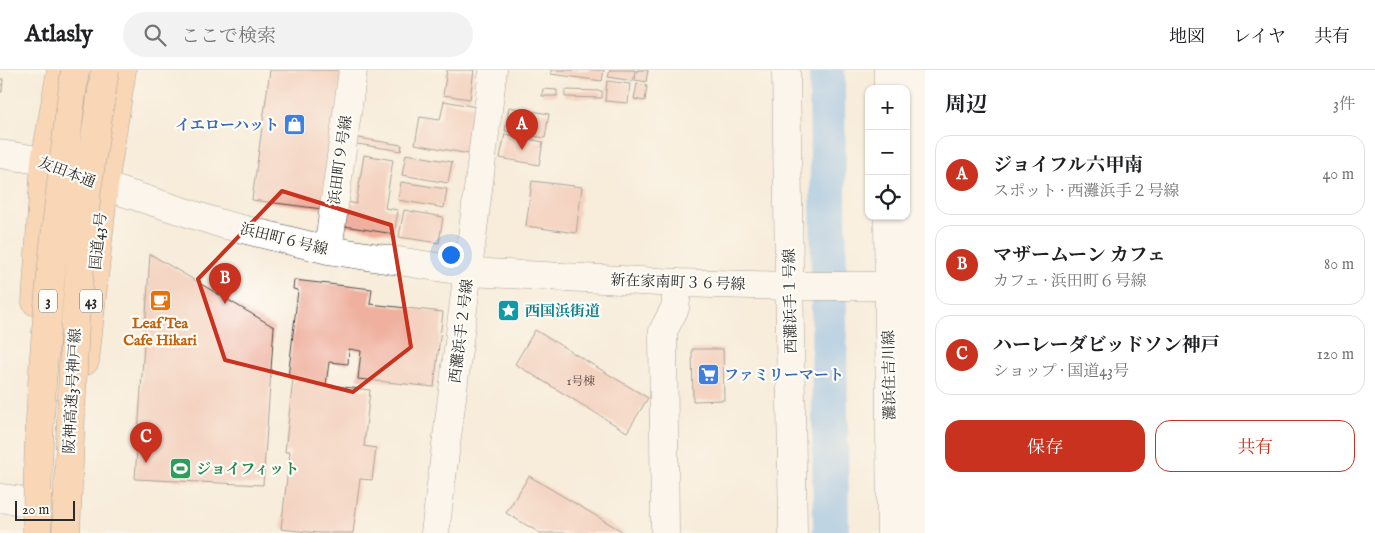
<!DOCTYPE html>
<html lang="ja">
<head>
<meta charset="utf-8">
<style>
  :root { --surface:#fff; --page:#f2f2f2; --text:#202124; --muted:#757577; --line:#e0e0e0; --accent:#c8321e }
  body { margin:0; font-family:"IM FELL English","Noto Serif JP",serif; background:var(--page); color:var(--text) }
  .controls { position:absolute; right:15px; top:15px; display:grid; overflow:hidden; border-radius:10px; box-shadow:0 1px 4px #0004 }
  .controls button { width:45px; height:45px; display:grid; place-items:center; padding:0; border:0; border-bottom:1px solid var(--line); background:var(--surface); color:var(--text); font:25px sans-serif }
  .scale { position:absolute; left:15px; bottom:12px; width:60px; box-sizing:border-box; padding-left:5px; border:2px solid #2b2b2b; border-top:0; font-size:14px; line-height:18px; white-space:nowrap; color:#2b2b2b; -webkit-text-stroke:4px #fdfcf7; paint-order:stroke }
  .you { position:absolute; left:450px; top:184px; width:18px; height:18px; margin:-12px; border:4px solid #fff; border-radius:50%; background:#1a73e8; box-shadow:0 0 0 8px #1a73e833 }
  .badge { display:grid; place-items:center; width:32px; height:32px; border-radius:50%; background:var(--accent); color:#fff; font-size:16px; font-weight:700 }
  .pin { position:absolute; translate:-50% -41px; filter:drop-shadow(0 1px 2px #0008) }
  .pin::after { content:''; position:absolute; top:26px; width:18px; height:15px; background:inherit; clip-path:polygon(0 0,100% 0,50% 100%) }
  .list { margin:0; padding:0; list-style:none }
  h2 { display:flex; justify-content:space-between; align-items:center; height:65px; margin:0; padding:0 20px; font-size:21px }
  h2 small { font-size:16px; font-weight:400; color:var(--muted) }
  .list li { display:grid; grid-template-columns:32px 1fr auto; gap:15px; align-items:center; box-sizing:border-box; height:80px; margin:0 10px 10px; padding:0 10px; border:1px solid var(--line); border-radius:15px }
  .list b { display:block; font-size:19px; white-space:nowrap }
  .list p { margin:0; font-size:16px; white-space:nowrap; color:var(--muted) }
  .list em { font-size:16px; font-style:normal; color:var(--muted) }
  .actions { display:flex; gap:10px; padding:15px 20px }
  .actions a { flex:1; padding:11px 0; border:1px solid var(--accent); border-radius:15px; text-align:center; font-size:18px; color:var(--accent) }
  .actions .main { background:var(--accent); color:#fff }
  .icon { flex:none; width:28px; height:28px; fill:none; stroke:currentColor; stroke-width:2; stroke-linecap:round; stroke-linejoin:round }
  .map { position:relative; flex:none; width:925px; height:463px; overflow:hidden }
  header { display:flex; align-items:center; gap:30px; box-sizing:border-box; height:70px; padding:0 25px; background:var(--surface); border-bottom:1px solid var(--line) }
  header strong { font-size:24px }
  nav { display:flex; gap:28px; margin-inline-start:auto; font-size:18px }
  .search { width:350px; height:45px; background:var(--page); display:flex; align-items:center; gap:12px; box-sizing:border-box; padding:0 18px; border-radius:28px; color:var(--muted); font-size:19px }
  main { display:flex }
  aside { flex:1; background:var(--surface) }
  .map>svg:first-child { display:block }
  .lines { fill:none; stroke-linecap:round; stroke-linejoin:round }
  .river { stroke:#7ab5eb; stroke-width:36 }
  .building { fill:#efb09f }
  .minor-casing { stroke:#4a4845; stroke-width:29 }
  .highway-casing { stroke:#4a4845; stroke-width:29 }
  .minor { stroke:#fff; stroke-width:28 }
  .highway { stroke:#fabb8b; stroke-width:28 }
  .highway-bridge-casing { stroke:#4a4845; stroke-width:29; stroke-linecap:butt }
  .highway-bridge { stroke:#fabb8b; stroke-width:28 }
  .marked { fill:none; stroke:#c8321e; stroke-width:4; stroke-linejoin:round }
  .labels { text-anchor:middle; stroke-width:4.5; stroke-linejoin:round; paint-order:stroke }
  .number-label { font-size:12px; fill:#5c4c48 }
  .shield { fill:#fdfcf7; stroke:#6a6a68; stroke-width:1 }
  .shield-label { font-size:14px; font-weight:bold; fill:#2b2b2b }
  .shop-label { font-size:15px; font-weight:bold; fill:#366cbe; stroke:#fdfcf7; text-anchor:end }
  .street-label { font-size:15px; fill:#2b2b2b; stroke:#fdfcf7 }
  .culture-label { font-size:15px; font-weight:bold; fill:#0d838f; stroke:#fdfcf7; text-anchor:start }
  .food-label { font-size:15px; font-weight:bold; fill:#c56008; stroke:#fdfcf7 }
  .leisure-label { font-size:15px; font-weight:bold; fill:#27864d; stroke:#fdfcf7; text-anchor:start }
</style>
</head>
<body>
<header>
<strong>Atlasly</strong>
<div class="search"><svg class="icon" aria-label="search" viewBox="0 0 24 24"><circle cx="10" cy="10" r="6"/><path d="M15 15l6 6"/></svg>ここで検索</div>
<nav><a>地図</a><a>レイヤ</a><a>共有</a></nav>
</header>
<main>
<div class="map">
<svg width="925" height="463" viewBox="0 0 925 463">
  <rect width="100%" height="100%" fill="#fdfcf7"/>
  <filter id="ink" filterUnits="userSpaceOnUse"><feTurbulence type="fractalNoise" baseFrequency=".02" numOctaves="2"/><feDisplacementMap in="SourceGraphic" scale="10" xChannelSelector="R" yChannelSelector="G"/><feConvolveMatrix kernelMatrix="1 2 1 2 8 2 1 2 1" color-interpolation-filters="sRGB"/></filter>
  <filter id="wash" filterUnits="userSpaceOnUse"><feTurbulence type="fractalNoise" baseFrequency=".0096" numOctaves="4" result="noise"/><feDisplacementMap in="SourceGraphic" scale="20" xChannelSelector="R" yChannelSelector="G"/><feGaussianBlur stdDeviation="1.12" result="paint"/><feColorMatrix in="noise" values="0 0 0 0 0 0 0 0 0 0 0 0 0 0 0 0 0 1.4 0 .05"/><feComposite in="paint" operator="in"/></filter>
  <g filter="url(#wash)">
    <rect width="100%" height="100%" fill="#f8ecda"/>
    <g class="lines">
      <!-- river -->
      <path class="river" d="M827,0L831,463"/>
    </g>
    <g id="blocks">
      <!-- building -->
      <path class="building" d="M270,0H342L322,139L252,130Z
        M447,0H474L470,29L443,25Z
        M551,0H604L602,11L551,4Z
        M610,0H635L633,11L608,7Z
        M637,0H648L646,12L635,10Z
        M0,9H3L2,22H0Z
        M607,11L630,14L628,33L605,31Z
        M637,14L647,16L645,31L634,29Z
        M543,19L557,20V26H542Z
        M565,20L602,21V28L565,27Z
        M444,31L477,37L469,84L415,74L420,47L440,50Z
        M509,37L549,44L545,68L505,61Z
        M505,64L543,72L539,95L500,88Z
        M352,67L402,75L401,81L351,73Z
        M406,84L452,92L448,113L402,105Z
        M364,85L393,90L385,138L398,140L394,164L344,156L348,132L356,134Z
        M532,111L582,117L576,163L526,156Z
        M401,112L447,119L444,138L398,130Z
        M404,140L443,147L439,173L399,167Z
        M150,184L274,257L263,415L135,409Z
        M294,210L372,219L370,234L443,242L434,317L358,309L361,281L349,279L348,294L329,292L326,315L370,320L364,376L376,378L372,410L360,409L353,463H317L281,459L290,382H285L293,309L288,308L298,220L293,219Z
        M535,260L648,328L627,362L515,294Z
        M692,279H723L724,330L693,331Z
        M529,406L625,463H540L506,443Z"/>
    </g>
  </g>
  <g filter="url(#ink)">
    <use href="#blocks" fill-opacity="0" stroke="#4a4845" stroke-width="1"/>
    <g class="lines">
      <defs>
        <path id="minor" d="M786,0L793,463
          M888,0V19
          M913,0L916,463
          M0,84L45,91L104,116L222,154L328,180L469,202L678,213L789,216H888
          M888,146L891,463
          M328,180L353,0
          M0,428L24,431
          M435,463L493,0
          M665,463L663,261L675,238L678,213"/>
        <path id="highway" d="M36,232L45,91L61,0
          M85,291L104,116L122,0"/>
      </defs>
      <!-- minor casing -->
      <use href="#minor" class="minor-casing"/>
      <!-- highway casing -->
      <use href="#highway" class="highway-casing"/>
      <!-- minor -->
      <use href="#minor" class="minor"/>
      <!-- highway -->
      <use href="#highway" class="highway"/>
      <defs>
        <path id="highway-bridge" d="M37,463C37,308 55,154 75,0
          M66,463L75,252L87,120L105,0"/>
      </defs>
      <!-- highway-bridge casing -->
      <use href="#highway-bridge" class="highway-bridge-casing"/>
      <!-- highway-bridge -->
      <use href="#highway-bridge" class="highway-bridge"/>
    </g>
  </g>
  <!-- marked area -->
  <path d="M0 0H925V463H0ZM282,121L391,155L411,277L353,322L225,290L198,209Z" fill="#f8ecda" fill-opacity=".55" fill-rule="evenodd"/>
  <path class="marked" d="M282,121L391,155L411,277L353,322L225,290L198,209Z"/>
  <!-- icons -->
  <defs>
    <symbol id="shop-square" viewBox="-11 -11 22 22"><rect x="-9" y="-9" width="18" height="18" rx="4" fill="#3f7fe0" stroke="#fdfcf7"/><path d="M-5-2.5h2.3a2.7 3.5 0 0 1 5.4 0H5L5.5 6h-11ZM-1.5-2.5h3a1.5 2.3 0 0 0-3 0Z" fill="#fff"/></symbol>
    <symbol id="cafe-square" viewBox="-11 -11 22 22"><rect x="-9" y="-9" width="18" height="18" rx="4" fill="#e8710a" stroke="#fdfcf7"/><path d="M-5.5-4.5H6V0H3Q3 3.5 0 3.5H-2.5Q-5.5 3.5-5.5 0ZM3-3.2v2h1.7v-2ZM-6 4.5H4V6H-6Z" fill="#fff"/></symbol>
    <symbol id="sight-square" viewBox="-11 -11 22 22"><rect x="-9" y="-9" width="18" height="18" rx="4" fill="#0f9aa8" stroke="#fdfcf7"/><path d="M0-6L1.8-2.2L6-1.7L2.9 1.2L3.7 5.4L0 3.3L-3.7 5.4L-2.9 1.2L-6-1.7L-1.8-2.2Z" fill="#fff"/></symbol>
    <symbol id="supermarket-square" viewBox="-11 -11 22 22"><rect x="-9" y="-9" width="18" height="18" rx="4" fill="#3f7fe0" stroke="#fdfcf7"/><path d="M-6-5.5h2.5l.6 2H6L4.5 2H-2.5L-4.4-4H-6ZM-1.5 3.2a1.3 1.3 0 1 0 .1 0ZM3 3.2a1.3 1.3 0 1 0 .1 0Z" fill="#fff"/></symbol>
    <symbol id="stadium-square" viewBox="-11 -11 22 22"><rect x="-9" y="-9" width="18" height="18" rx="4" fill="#2e9e5b" stroke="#fdfcf7"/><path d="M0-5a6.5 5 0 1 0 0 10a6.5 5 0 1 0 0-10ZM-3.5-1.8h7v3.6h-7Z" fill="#fff"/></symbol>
  </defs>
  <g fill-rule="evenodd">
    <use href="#shop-square" x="282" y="42" width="25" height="25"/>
    <use href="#cafe-square" x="148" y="218" width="25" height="25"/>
    <use href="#sight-square" x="496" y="228" width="25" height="25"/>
    <use href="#supermarket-square" x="696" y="292" width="25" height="25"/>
    <use href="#stadium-square" x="168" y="386" width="25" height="25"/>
  </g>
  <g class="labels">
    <!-- number labels -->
    <g class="number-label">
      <text x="581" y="315">1号棟</text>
    </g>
    <!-- shield labels -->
    <g class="shield">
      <rect x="39" y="219.5" width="18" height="23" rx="4"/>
      <rect x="80" y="219.5" width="22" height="23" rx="4"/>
    </g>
    <g class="shield-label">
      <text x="48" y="236">3</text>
      <text x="91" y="236">43</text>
    </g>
    <!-- shop labels -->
    <g class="shop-label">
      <text x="279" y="60">イエローハット</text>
      <text x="724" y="310" text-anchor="start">ファミリーマート</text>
    </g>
    <!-- street labels -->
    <g class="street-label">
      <text transform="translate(340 90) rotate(-82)" y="5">浜田町９号線</text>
      <text transform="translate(67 102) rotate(21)" y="5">友田本通</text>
      <text transform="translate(284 169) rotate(14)" y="5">浜田町６号線</text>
      <text transform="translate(98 171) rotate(-84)" y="5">国道43号</text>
      <text transform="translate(678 212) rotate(2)" y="5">新在家南町３６号線</text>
      <text transform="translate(790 231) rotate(-91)" y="5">西灘浜手１号線</text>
      <text transform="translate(461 261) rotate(-83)" y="5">西灘浜手２号線</text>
      <text transform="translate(889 305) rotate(-91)" y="5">灘浜住吉川線</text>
      <text transform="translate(72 321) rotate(-87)" y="5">阪神高速3号神戸線</text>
    </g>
    <!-- culture labels -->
    <g class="culture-label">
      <text x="525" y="246">西国浜街道</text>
    </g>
    <!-- food labels -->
    <g class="food-label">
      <text x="160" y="258">Leaf Tea<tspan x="160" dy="17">Cafe Hikari</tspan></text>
    </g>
    <!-- leisure labels -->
    <g class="leisure-label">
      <text x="196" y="404">ジョイフィット</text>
    </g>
  </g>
</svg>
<div class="controls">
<button>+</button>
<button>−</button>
<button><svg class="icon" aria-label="locate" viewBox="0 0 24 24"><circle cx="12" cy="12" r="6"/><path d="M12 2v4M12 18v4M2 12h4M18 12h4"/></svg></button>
</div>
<div class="scale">20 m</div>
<div class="you"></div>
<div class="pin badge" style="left:522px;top:80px">A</div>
<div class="pin badge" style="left:225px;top:234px">B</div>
<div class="pin badge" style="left:146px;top:393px">C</div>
</div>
<aside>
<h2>周辺<small>3件</small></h2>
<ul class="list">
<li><span class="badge">A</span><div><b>ジョイフル六甲南</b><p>スポット · 西灘浜手２号線</p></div><em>40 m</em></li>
<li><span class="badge">B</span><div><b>マザームーン カフェ</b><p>カフェ · 浜田町６号線</p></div><em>80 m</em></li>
<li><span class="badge">C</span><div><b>ハーレーダビッドソン神戸</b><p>ショップ · 国道43号</p></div><em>120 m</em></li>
</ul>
<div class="actions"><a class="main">保存</a><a>共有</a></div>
</aside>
</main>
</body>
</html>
